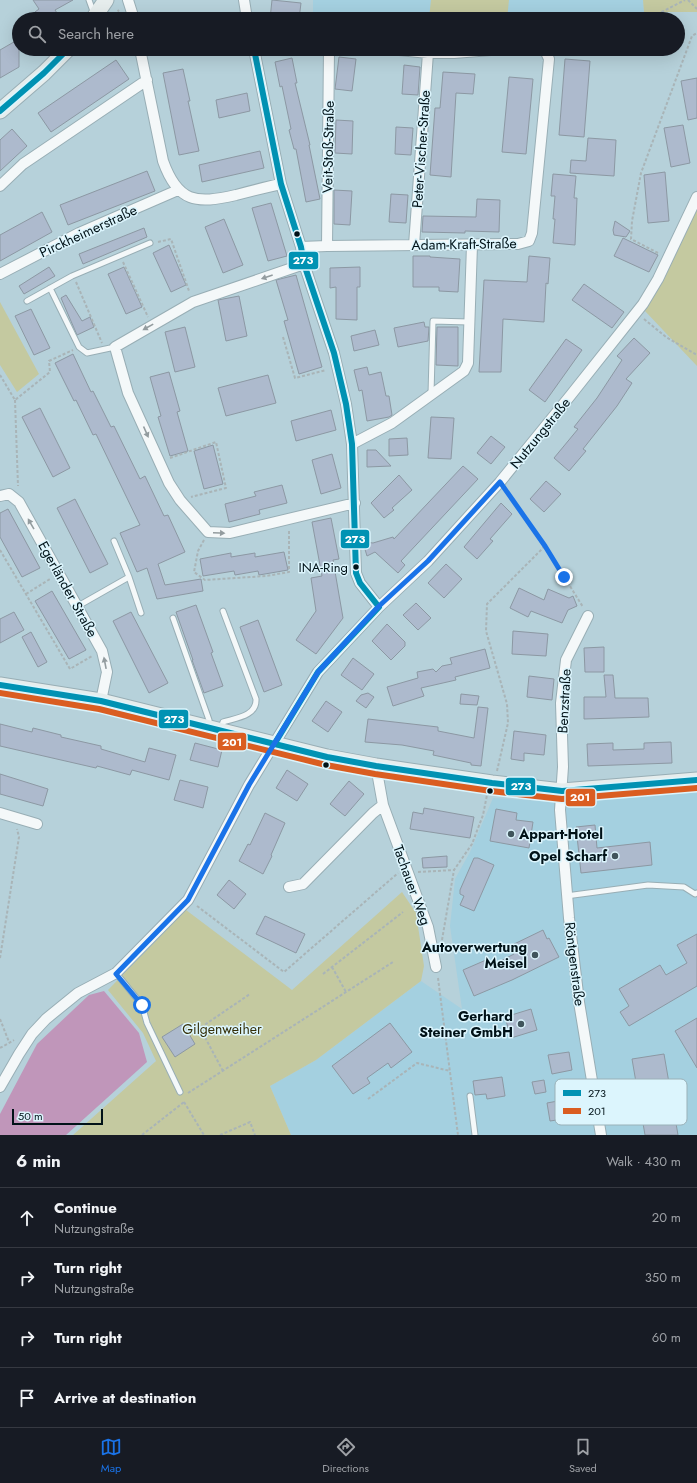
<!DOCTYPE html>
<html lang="en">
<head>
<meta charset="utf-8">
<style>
  :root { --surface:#171b24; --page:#20242c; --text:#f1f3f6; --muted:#9ea1a6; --line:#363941; --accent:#1a73e8 }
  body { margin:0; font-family:Jost,sans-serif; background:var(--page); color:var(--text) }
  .scale { position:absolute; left:12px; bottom:10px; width:91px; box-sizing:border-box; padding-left:4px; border:2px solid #011218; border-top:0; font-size:11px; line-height:14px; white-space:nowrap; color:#011218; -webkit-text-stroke:3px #dcf5fd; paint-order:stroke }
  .stop { position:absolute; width:12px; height:12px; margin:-9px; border:3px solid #1a73e8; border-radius:50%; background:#fff }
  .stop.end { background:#1a73e8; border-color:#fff; box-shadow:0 1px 4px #0008 }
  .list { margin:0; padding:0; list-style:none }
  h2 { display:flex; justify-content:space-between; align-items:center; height:52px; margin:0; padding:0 16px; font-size:17px }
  h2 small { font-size:13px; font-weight:400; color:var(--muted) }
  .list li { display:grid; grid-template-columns:26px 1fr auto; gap:12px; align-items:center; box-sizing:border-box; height:60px; padding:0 16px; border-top:1px solid var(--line) }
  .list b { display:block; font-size:15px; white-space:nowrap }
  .list p { margin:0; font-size:13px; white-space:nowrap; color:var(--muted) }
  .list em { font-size:13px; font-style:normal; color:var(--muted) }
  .icon { flex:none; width:22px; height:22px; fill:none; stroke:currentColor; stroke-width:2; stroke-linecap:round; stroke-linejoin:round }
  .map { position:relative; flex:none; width:697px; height:1135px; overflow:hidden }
  .search { position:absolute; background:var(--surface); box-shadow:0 4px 16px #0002; left:12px; right:12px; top:12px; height:44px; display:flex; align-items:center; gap:10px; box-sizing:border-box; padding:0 14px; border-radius:22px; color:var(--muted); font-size:15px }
  .sheet { height:292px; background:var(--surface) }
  nav { display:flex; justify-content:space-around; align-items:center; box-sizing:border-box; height:56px; border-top:1px solid var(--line); background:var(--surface); font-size:11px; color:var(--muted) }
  nav a { display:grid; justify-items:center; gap:2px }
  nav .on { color:var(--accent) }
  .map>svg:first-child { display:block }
  .built { fill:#a4d0e0 }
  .green { fill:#c4c9a0 }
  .water { fill:#c096ba }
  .building { fill:#adbacd; stroke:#8c98a3 }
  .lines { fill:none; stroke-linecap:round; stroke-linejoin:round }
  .lane-casing { stroke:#98aeb5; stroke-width:7 }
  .street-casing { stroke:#98aeb5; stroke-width:12 }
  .secondary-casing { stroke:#98aeb5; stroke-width:17 }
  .path { stroke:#a9b4b7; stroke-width:2; stroke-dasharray:3 2; stroke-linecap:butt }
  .lane { stroke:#f4f8f9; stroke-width:5 }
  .street { stroke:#f4f8f9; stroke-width:10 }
  .secondary { stroke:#e6eded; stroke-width:15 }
  .bus-1-casing { stroke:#dcf5fd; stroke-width:9 }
  .bus-2-casing { stroke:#dcf5fd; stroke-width:9 }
  .bus-1 { stroke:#0092b3; stroke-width:6 }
  .bus-2 { stroke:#da5d21; stroke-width:6 }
  .oneway { fill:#939c9f }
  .route { stroke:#1a73e8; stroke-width:5 }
  .bus-dot { fill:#011218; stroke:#dcf5fd; stroke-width:1.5 }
  .poi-dot { fill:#40555c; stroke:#dcf5fd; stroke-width:1.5 }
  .labels { text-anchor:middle; stroke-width:3; stroke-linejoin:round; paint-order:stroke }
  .bus-label { font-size:13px; fill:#011218; stroke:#dcf5fd; text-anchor:end }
  .street-label { font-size:14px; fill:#011218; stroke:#dcf5fd }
  .poi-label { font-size:14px; font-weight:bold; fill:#011218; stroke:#dcf5fd; text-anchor:end }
  .park-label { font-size:14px; fill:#342e07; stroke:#dcf5fd }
  .key { fill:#dcf5fd; stroke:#9ab1b8; stroke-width:1 }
  .key-label { font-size:11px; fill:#011218 }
  .line-badge { stroke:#dcf5fd; stroke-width:1.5 }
  .badge-label { font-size:11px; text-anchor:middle; font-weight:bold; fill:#fff }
</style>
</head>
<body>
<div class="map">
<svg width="697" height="1135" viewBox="0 0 697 1135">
  <rect width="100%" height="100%" fill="#b6d1da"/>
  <!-- built -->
  <path class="built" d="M313,0H643L644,12L619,19H313Z
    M697,787V1135H291L270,1086L316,1060L421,981L462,1009L450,926L455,879L470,852L493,798L577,803Z"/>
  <!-- green -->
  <path class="green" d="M431,0H509L507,19H441L429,18Z
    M643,0H697V12H644Z
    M697,208V366L645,311Z
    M0,302L39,374L17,392L0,365Z
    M402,892L416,913L424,966L421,981L316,1060L270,1086L291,1135H73L156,1061L143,1033L108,990L186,910L292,990Z"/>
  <!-- water -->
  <path class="water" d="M104,991L139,1033L147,1062L66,1135H0V1114L37,1044L89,995Z"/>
  <!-- building -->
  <path class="building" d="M33,0H73L55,10L61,19H39L35,12L39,9Z
    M272,0L301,3L299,19H270Z
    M19,39V67L0,78V50Z
    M339,57L356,59L352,91L335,89Z
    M292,58L297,83H295L310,145H309L320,199L306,202L296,149H294L289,130L291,129L282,86L280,87L275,62Z
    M565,59L590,61L584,137L559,135Z
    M116,60L129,79L51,132L38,113Z
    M404,65L420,67L418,95L402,94Z
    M183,69L190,101H188L199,151L179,155L163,73Z
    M443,72L475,74L473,94L456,93L451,177L430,175L435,108H440Z
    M509,77L533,79L526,154L502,152Z
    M697,78V118L688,120L681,81Z
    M247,93L250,111L219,118L216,100Z
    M336,120L353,121L352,154L335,153Z
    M683,125L690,163L671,167L664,128Z
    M396,127L413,128L411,155L395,154Z
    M12,129L27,146L0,171V140Z
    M588,138L616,140L614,176L570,173L571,160L586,161Z
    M260,151L264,168L202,182L199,165Z
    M147,171L155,191L68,225L60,205Z
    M665,172L669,221L648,223L644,175Z
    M553,174L576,176L574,198H577L575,245L553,243L555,219H553L555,196H551Z
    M334,190L352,191L350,225L334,224Z
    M391,194L408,195L406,223L389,222Z
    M477,199L500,200L499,232L465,231V233L422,232L423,216L476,217Z
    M271,203L287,256L268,261L252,208Z
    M42,212L52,232L0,261V235Z
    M224,219L243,265L223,273L205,227Z
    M615,221L630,231L626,237L614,235L613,230Z
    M144,228L147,237L83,264L79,254Z
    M623,238L658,255L649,272L614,256Z
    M169,245L186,285L171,292L153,253Z
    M413,256H430V257L460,259L458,292L439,291V287H413Z
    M529,256L550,258L548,284L546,283L544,322L503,319L501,372H479L484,280L527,282Z
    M49,267L55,276L24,294L19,286Z
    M124,267L142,307L126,314L108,274Z
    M360,267V287H357V320L336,319V287L330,288V268Z
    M296,275L322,367L299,374L284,321L288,320L276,280Z
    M584,284L624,312L612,328L572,300Z
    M66,295L82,321L90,317L94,327L77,335L61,298Z
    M239,296L247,336L226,341L218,300Z
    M31,309L50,348L34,355L15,316Z
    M424,322L425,327H429L428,341L398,347L394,328Z
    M185,327L195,367L175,372L165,332Z
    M437,327H458V366L436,365Z
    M375,330L379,345L354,351L351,336Z
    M634,338L650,353L626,379L632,383L617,406L583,449L586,451L569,471L554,458L578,429L574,427L597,398L622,360L617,356Z
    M566,339L582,350L545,402L529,390Z
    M73,354L91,392L93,391L111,427L114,426L140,479L145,476L164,516L168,515L185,552L158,564L165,585L201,579L203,591L157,599L147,568L137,572L120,533L140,525L96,434L93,435L76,400L74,401L55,363Z
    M367,367L369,375L381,372L386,396H389L392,415L389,417L367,421L362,390L359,391L354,370Z
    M169,372L180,411L177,412L188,451L170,456L158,417L161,416L150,377Z
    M268,375L276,403L226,416L218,388Z
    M40,408L70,468L53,477L22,417Z
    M331,410L336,430L296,441L291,421Z
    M431,417L454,418L451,459L428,458Z
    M491,436L505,447L491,464L477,453Z
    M407,438L408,455L389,456V439Z
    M213,445L223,484L204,489L194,451Z
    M367,450H376L391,466L367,467Z
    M332,454L341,488L321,494L312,460Z
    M463,466L478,479L401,561L405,565L398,573L375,552L367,556L364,546L368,545L365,542L373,543L393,537L394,539Z
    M399,475L412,490L392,508L394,510L384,518L371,503Z
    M546,481L561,494L544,512L530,499Z
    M282,485L287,503L259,510L260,514L229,522L225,504L256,496L254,492Z
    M75,499L108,564L90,573L57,508Z
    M501,503L512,514L490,539L493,541L477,559L464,547Z
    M8,509L40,568L22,577L0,537V513Z
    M331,518L339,559L333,560L343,618L316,654L296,640L316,611L311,578L322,576L312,522Z
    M284,552L288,570L259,575L258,571L235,575L234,571L203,576L200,559L231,553V557L255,553V557Z
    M446,564L462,579L444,598L428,583Z
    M519,588L544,600L548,589L569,598L573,596L577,606L568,610L562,623L531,611L528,617L510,608Z
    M52,591L86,650L69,659L35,601Z
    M416,603L431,618L418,630L403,615Z
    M196,605L213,652L211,653L223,686L204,693L192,660H193L176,612Z
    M14,612L24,630L0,643V619Z
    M131,612L168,683L149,693L113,621Z
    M258,620L282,685L264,692L240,627Z
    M387,624L405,642V646L391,660L372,641Z
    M513,631L548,634L546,656L512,654Z
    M31,632L47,662L38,667L22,637Z
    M604,647V672H585L584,648Z
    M485,649L490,668L455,677L456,680L421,688L424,696L393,706L387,687L418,678L417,672L433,669L436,672L442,666L452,664L450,658Z
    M353,658L374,674L362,690L341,675Z
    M604,675H613L615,698H648L649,717L584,719V697H606Z
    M529,676L554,679L552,700L527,697Z
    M368,693L374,697L366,708L356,701L361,695Z
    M461,694L479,696L477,705L460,704Z
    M326,701L342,712L328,732L312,721Z
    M478,707L488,708L481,766L471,765V763L433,755L434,751L402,745L365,742L368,719L438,727V731L474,738Z
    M0,724L32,732L33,728L61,735V737L101,746V749L145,762L149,748L176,755L169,780L132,770L130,775L97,766L96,768L0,746Z
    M514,731L546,735L544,755L524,753V761L511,759Z
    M671,742L672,763L588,766L587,744L613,743V750L644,749V743Z
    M195,743L222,750L218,767L190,760Z
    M287,770L308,784L297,801L276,788Z
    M0,774L48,789L43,806L0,794Z
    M180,780L208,787L203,808L174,800Z
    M349,781L364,794L345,816L330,804Z
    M424,808L474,817L470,838L410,829L413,812L423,814Z
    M496,809L517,813L516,820L533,822L529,848L490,841Z
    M265,813L285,823L271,855L272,856L263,874L239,861L248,844L250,845Z
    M595,825L597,848L650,842L652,865L581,873L576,827Z
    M447,856V867L423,868L422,858Z
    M474,858H478L494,865L474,911L460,905L464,896L460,894V890Z
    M229,880L246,894L234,909L217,895Z
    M265,916L305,934L296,953L256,934Z
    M543,930L547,939L549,938L559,957L512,980L474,996L463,970L486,960L489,967L514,954L510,946Z
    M697,934V986L629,1026L620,1012L629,1006L619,989L660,965L666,975L687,963L677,945Z
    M531,1009L537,1030L511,1038L505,1017Z
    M697,1018V1068L675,1031Z
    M390,1023L412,1052L391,1068L388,1063L367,1078L370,1083L353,1094L332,1066Z
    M183,1024L195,1044L175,1057L162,1037Z
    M569,1052L572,1070L552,1074L548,1055Z
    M664,1054L678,1135H645L632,1059Z
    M502,1077L505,1096L487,1099L486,1094L475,1095L473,1081Z
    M544,1080L546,1092L535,1094L532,1082Z
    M574,1098L577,1117L550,1121L547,1103Z"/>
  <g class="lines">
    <defs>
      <path id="lane" d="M89,0L94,14
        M50,288L79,347L87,353L115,347
        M27,301L72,276L150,243
        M431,394L433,321L469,322
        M114,541L129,577L141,613
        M78,606L129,577
        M173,618L209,720V726
        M221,728L223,722C236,718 257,716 256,699L223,611
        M566,896L648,885L684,887L695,894L697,893
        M116,973L142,1005L147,1023L180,1092
        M470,1096L475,1135"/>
      <path id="street" d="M128,0L134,19
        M244,0L247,19
        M140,49L163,161C178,203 196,204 236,195C251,191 266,187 281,184
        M254,49L281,184L301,247L304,264L334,353L346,404L352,444L356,573L360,583L379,607
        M390,49L428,53H454L503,49
        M0,186L23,164L147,80
        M414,245L428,53
        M327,246L329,49
        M301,247L327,246L518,244L529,241L532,233L549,59L545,50L542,49
        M304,264L193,302L115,347L128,393L169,483L180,500L208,532L230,533L355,503
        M0,274L79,233L178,190
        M352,444L392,423L464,371L468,363L472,245
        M0,496L9,494L19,502L102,651L107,672L101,701
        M588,616L566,660L561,703L563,767L560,810L569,918L579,1002L601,1135
        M376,766L383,805L428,927L436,967
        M0,813L37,824
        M289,887L303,884L373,813L383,805
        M0,1087L19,1054L32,1034L46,1019L78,993L116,973L188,900L249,785L318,672L379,607L428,561L500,482L570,396L643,304L658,279L697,197"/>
      <path id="secondary" d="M93,19L106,0
        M0,111L44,73L68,49
        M0,685L101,701L327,757L376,766L492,783L562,791L697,780"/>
    </defs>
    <!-- lane casing -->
    <use href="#lane" class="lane-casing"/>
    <!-- street casing -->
    <use href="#street" class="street-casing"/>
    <!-- secondary casing -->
    <use href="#secondary" class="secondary-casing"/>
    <!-- path -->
    <path class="path" d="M688,0L697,9
      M111,19L119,10
      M648,19L685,0
      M158,242L171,239L189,291
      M658,253L631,239L632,221L641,173L692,36L697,33
      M123,262L148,317
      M76,282L102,343
      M644,319L666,337L697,355
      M283,337L295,378L326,370
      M0,375L15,400L50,372L49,361L73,350
      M15,400L18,486
      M170,458L216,442L226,488L191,497
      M506,491L545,546L583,607
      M204,540L198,551L194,572L205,580L266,576L289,572V530
      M0,550L70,669L92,656
      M26,594L50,579
      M497,771L508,723L507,704L486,631L487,604L545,546
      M418,872L454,870
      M197,906L284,972L398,873
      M442,940L454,870L472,844L483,815L487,795
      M0,958L19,837L17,829
      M332,967L346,992
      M323,974L403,912
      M438,978L458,1135
      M0,1019L9,1042
      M0,1048L14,1040
      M223,1071L200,1028L250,994
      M188,1093L393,962
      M368,1099L417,1063L450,1071
      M184,1102L204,1135
      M142,1135L184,1102
      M220,1135L250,1122L255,1135"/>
    <!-- lane -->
    <use href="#lane" class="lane"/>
    <!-- street -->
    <use href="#street" class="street"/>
    <!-- secondary -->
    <use href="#secondary" class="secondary"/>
    <defs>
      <path id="bus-1" d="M254,49L281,184L301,247L304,264L334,353L346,404L352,444L356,573L360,583L379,607L318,672L275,743
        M0,111L44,73L68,49
        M0,685L101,701L327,757L376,766L492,783L562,791L697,780"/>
      <path id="bus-2" d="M0,693L99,709L326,765L375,774L491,791L562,799L697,788"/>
    </defs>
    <!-- bus-1 casing -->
    <use href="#bus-1" class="bus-1-casing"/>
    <!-- bus-2 casing -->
    <use href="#bus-2" class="bus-2-casing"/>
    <!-- bus-1 -->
    <use href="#bus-1" class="bus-1"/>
    <!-- bus-2 -->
    <use href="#bus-2" class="bus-2"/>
  </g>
  <!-- one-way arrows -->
  <defs><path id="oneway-solid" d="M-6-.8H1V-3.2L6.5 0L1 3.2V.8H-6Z"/></defs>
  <g class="oneway">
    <use href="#oneway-solid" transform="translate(267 277) rotate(161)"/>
    <use href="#oneway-solid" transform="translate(148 327) rotate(151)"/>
    <use href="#oneway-solid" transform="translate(146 432) rotate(66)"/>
    <use href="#oneway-solid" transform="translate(31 524) rotate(-120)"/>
    <use href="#oneway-solid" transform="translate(219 533) rotate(3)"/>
    <use href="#oneway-solid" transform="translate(105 663) rotate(-101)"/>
  </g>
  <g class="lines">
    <!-- route -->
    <path class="route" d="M142,1005L116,974L188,900L249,785L318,672L378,607L428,561L500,482L545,546L564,577"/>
  </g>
  <!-- markers -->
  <g class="bus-dot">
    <circle cx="297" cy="234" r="3.5"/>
    <circle cx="356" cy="567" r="3.5"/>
    <circle cx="326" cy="765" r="3.5"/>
    <circle cx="490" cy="791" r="3.5"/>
  </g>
  <g class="poi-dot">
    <circle cx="511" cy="834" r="4"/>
    <circle cx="615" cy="856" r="4"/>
    <circle cx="535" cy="955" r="4"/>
    <circle cx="521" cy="1024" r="4"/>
  </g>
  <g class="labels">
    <!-- bus labels -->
    <g class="bus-label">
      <text x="348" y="572">INA-Ring</text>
    </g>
    <!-- street labels -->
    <g class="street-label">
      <text transform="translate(328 147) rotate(-89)" y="5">Veit-Stoß-Straße</text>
      <text transform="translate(421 149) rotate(-86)" y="5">Peter-Vischer-Straße</text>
      <text transform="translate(88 231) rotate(-25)" y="5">Pirckheimerstraße</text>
      <text transform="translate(464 244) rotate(-1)" y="5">Adam-Kraft-Straße</text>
      <text transform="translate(540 433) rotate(-51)" y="5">Nutzungstraße</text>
      <text transform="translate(68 589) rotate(61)" y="5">Egerländer Straße</text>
      <text transform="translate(564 701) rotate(-87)" y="5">Benzstraße</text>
      <text transform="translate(412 885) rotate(70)" y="5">Tachauer Weg</text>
      <text transform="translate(575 964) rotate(83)" y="5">Röntgenstraße</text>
    </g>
    <!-- poi labels -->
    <g class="poi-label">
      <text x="519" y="839" text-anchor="start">Appart-Hotel</text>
      <text x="607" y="861">Opel Scharf</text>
      <text x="527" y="952">Autoverwertung<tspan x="527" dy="16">Meisel</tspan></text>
      <text x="513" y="1021">Gerhard<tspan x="513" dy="16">Steiner GmbH</tspan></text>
    </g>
    <!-- park labels -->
    <g class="park-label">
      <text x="222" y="1034">Gilgenweiher</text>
    </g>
  </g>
  <!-- legend -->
  <rect x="555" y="1079" width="132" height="46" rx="6" class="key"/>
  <rect x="563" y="1090" width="18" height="6" fill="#0092b3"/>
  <rect x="563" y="1108" width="18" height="6" fill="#da5d21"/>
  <g class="key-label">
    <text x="588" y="1097">273</text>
    <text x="588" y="1115">201</text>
  </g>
  <g class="line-badge">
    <rect x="288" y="251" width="31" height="19" rx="4" fill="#0092b3"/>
    <rect x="340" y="529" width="30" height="20" rx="4" fill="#0092b3"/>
    <rect x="158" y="709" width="31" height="20" rx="4" fill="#0092b3"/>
    <rect x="217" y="732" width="30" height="19" rx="4" fill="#da5d21"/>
    <rect x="505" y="777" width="31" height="19" rx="4" fill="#0092b3"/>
    <rect x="565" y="788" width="31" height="19" rx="4" fill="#da5d21"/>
  </g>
  <g class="badge-label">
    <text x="303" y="264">273</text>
    <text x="355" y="543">273</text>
    <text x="174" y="723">273</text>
    <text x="232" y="746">201</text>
    <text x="521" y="790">273</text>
    <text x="580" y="801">201</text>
  </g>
</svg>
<div class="scale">50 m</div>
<div class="stop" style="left:142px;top:1005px"></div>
<div class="stop end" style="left:564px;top:577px"></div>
<div class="search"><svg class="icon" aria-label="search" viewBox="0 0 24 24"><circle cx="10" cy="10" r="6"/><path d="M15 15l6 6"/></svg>Search here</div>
</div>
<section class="sheet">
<h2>6 min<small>Walk · 430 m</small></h2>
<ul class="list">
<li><svg class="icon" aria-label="ahead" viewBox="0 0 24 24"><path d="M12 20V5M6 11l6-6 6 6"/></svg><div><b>Continue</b><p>Nutzungstraße</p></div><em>20 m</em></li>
<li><svg class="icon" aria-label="right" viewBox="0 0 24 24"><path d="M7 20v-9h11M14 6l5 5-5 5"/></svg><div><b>Turn right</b><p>Nutzungstraße</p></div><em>350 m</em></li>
<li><svg class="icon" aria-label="right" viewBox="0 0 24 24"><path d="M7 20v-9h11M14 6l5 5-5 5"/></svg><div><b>Turn right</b></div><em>60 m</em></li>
<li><svg class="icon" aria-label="arrive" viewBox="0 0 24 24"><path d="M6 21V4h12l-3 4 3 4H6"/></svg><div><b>Arrive at destination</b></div></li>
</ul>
</section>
<nav>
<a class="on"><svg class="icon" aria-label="map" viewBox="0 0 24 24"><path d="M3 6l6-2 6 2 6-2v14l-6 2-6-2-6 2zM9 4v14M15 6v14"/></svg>Map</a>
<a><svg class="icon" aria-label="directions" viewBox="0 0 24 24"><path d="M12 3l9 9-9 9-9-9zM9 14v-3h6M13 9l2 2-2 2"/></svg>Directions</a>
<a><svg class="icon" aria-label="saved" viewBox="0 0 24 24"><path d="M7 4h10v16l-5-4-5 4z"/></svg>Saved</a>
</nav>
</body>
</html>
